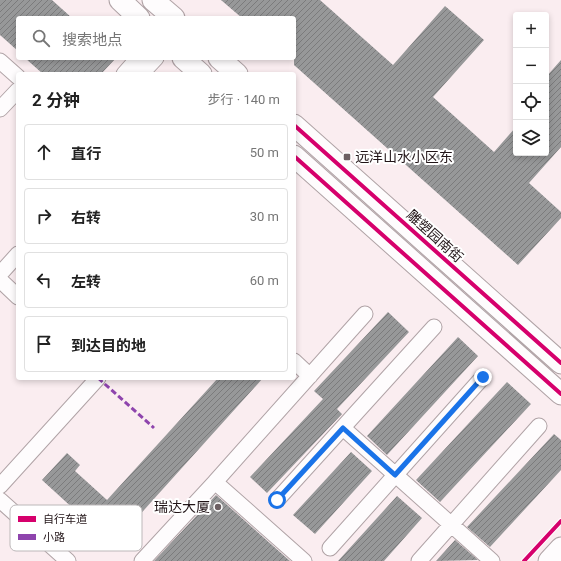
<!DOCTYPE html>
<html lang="zh">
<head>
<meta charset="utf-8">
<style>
  :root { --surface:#fff; --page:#f6f6f6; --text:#222; --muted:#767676; --line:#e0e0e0 }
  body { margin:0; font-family:Roboto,"Noto Sans SC",sans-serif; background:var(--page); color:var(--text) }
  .controls { position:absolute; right:12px; top:12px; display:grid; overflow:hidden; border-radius:4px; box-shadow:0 2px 6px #0003 }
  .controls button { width:36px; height:36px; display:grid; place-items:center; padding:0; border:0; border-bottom:1px solid var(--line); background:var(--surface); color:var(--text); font:20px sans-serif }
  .stop { position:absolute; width:12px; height:12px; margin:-9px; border:3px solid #1a73e8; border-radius:50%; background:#fff }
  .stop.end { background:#1a73e8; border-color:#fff; box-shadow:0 1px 4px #0008 }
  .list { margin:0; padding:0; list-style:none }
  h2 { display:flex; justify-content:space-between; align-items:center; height:52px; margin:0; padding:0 16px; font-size:17px }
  h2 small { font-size:13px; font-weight:400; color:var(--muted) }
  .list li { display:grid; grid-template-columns:26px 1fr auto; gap:12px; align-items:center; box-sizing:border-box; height:56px; margin:0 8px 8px; padding:0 8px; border:1px solid var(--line); border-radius:4px }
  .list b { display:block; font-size:15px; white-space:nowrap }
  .list em { font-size:13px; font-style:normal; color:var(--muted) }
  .icon { flex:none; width:22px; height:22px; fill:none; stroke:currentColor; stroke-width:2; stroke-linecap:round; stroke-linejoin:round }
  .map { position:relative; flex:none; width:561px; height:561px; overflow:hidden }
  .search { position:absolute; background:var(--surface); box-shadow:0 2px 6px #0003; left:16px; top:16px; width:280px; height:44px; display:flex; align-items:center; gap:10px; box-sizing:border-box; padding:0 14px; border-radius:4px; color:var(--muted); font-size:15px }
  .panel { position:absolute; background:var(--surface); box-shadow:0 2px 6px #0003; left:16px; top:72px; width:280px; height:308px; border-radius:4px }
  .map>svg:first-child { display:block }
  .building { fill:url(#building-hatch) }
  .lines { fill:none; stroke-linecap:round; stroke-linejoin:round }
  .minor-casing { stroke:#b0a3a6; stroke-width:17 }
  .secondary-casing { stroke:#b0a3a6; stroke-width:23 }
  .minor { stroke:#fefcfd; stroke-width:15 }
  .secondary { stroke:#fefcfd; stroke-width:21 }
  .quiet { stroke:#8e44ad; stroke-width:3; stroke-dasharray:6 3; stroke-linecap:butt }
  .cycleway-casing { stroke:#fff; stroke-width:6 }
  .cycleway { stroke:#d6006c; stroke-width:4 }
  .route { stroke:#1a73e8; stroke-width:5 }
  .poi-dot { fill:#6d6063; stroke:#fff; stroke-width:1.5 }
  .labels { text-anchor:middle; stroke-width:4; stroke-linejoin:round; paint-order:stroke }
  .poi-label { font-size:14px; fill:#211417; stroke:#fff; text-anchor:start }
  .street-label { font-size:14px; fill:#211417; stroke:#fff }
  .key { fill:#fff; stroke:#bcb8b9; stroke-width:1 }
  .key-label { font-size:11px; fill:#211417 }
</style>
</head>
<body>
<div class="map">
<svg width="561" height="561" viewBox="0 0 561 561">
  <defs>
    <pattern id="building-hatch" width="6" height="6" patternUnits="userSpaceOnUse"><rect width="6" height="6" fill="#979899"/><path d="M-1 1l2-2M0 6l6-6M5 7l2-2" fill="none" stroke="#7b7b7c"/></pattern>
  </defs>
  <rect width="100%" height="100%" fill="#faedf0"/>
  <!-- building -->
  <path class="building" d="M0,0H52L72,18H18V51L0,35Z
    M221,0H320L393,65L445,6L484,40L433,97L494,152L516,127V153H546V77L561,60V147L529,183L561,212V218L518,265L294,65V18H242Z
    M25,58H116L101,74H43Z
    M388,312L409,332L337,409L342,414L267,493L250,477L323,399L314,391Z
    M458,337L478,356L387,455L367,436Z
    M218,378H263L107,551L82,529L88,522L42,480L67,453L80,465L75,471L107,500Z
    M507,382L531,404L440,502L416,480Z
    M554,434L561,440V470L490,547L467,527Z
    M351,452L372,471L315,534L293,515Z
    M216,495L290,561H154Z
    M397,496L422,518L384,561H338Z
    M455,540L478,560L436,561Z"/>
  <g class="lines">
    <defs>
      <path id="minor" d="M0,61L18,77
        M124,74L138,58
        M141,74L156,58
        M0,109L18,90
        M0,274L18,254
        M0,280L18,297
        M294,361L310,376
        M343,428L492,561
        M215,482L365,314
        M0,486L98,378
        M0,500L68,561
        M277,500L434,327
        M330,548L483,377
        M142,561L215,482L304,561
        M419,561L539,426"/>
      <path id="secondary" d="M120,0L139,18
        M153,0L174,18
        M183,58L201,74
        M219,58L237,74
        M294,125L561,363
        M294,156L561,394
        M549,561L561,548"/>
    </defs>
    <!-- minor casing -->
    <use href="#minor" class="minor-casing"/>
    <!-- secondary casing -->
    <use href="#secondary" class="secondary-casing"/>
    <!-- minor -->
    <use href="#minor" class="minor"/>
    <!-- secondary -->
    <use href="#secondary" class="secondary"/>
    <!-- quiet -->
    <path class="quiet" d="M98,378L154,428"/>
    <defs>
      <path id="cycleway" d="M294,125L561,363
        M294,156L561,394
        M524,561L561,521"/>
    </defs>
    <!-- cycleway casing -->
    <use href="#cycleway" class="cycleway-casing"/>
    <!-- cycleway -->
    <use href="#cycleway" class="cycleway"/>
  </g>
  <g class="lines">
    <!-- route -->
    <path class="route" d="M277,500L343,428L395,475L483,377"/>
  </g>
  <!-- markers -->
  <g class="poi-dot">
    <rect x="343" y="153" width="8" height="8" rx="2"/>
    <circle cx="218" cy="507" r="4"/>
  </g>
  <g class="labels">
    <!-- poi labels -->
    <g class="poi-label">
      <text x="355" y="162">远洋山水小区东</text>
      <text x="210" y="512" text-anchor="end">瑞达大厦</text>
    </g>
    <!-- street labels -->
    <g class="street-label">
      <text transform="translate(435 236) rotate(42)" y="5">雕塑园南街</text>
    </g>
  </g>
  <!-- legend -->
  <rect x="10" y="505" width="132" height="46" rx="6" class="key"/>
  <rect x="18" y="516" width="18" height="6" fill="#d6006c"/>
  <rect x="18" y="534" width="18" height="6" fill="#8e44ad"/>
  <g class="key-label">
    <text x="43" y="523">自行车道</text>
    <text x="43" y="541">小路</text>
  </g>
</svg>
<div class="controls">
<button>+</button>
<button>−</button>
<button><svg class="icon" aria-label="locate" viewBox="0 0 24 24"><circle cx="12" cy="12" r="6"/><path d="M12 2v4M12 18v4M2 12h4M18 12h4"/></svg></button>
<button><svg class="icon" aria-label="layers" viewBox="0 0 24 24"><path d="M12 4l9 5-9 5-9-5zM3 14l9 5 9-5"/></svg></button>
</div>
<div class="stop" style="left:277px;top:500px"></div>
<div class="stop end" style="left:483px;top:377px"></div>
<div class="search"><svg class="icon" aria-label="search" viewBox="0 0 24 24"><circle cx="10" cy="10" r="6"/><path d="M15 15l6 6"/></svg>搜索地点</div>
<section class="panel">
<h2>2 分钟<small>步行 · 140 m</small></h2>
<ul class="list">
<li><svg class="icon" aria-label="ahead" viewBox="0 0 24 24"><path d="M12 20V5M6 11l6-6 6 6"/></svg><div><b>直行</b></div><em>50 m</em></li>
<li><svg class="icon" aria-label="right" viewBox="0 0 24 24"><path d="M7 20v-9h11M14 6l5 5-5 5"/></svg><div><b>右转</b></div><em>30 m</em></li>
<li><svg class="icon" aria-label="left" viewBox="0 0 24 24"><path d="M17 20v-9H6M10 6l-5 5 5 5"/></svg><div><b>左转</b></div><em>60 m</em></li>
<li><svg class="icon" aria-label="arrive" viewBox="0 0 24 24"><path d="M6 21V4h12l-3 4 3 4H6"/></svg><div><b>到达目的地</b></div></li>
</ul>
</section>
</div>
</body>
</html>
